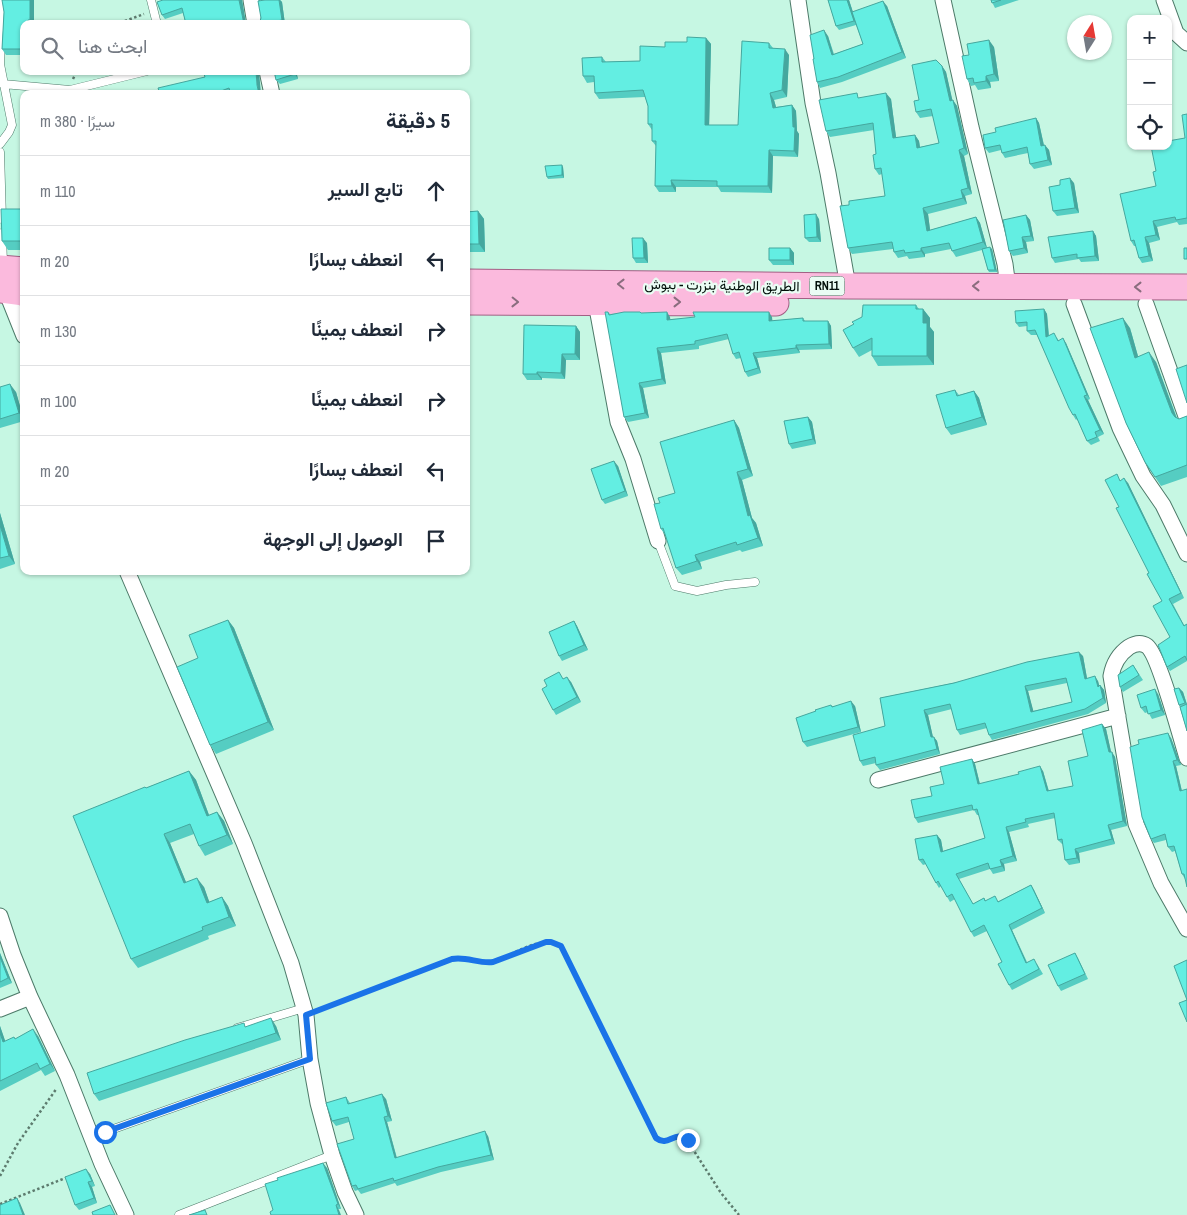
<!DOCTYPE html>
<html lang="ar">
<head>
<meta charset="utf-8">
<style>
  :root { --surface:#fff; --page:#f2f2f3; --text:#1f2937; --muted:#747a83; --line:#e0e1e3 }
  body { margin:0; font-family:"Archivo Narrow",Vazirmatn,sans-serif; background:var(--page); color:var(--text); direction:rtl }
  .controls { position:absolute; right:15px; top:15px; display:grid; overflow:hidden; border-radius:10px; box-shadow:0 1px 4px #0004 }
  .controls button { width:45px; height:45px; display:grid; place-items:center; padding:0; border:0; border-bottom:1px solid var(--line); background:var(--surface); color:var(--text); font:25px sans-serif }
  .compass { position:absolute; left:1067px; top:15px; width:45px; height:45px; border-radius:50%; background:var(--surface); box-shadow:0 1px 4px #0004; rotate:11deg }
  .stop { position:absolute; width:15px; height:15px; margin:-11px; border:4px solid #1a73e8; border-radius:50%; background:#fff }
  .stop.end { background:#1a73e8; border-color:#fff; box-shadow:0 1px 5px #0008 }
  .list { margin:0; padding:0; list-style:none }
  h2 { display:flex; justify-content:space-between; align-items:center; height:65px; margin:0; padding:0 20px; font-size:21px }
  h2 small { font-size:16px; font-weight:400; color:var(--muted) }
  .list li { display:grid; grid-template-columns:32px 1fr auto; gap:15px; align-items:center; box-sizing:border-box; height:70px; padding:0 20px; border-top:1px solid var(--line) }
  .list b { display:block; font-size:19px; white-space:nowrap }
  .list em { font-size:16px; font-style:normal; color:var(--muted) }
  .icon { flex:none; width:28px; height:28px; fill:none; stroke:currentColor; stroke-width:2; stroke-linecap:round; stroke-linejoin:round }
  .map { position:relative; flex:none; width:1187px; height:1215px; overflow:hidden; direction:ltr }
  .search { position:absolute; background:var(--surface); box-shadow:0 1px 4px #0004; left:20px; top:20px; width:450px; height:55px; display:flex; align-items:center; gap:12px; box-sizing:border-box; padding:0 18px; border-radius:10px; color:var(--muted); font-size:19px }
  .panel { position:absolute; background:var(--surface); box-shadow:0 1px 4px #0004; left:20px; top:90px; width:450px; height:485px; border-radius:10px; direction:rtl }
  .map>svg:first-child { display:block }
  .lines { fill:none; stroke-linecap:round; stroke-linejoin:round }
  .lane-casing { stroke:#4d7a69; stroke-width:9 }
  .street-casing { stroke:#4d7a69; stroke-width:17 }
  .primary-casing { stroke:#a26084; stroke-width:27 }
  .path { stroke:#5d7b6e; stroke-width:2.5; stroke-dasharray:2.5 2.5; stroke-linecap:butt }
  .lane { stroke:#fff; stroke-width:8 }
  .street { stroke:#fff; stroke-width:15 }
  .primary { stroke:#fbbadd; stroke-width:25 }
  .wall { fill:#55cdc2; fill-rule:evenodd }
  .shaded-wall { fill:#45a79e }
  .building { fill:#63eee2; stroke:#45a79e; fill-rule:evenodd }
  .oneway { stroke:#8a6d7e }
  .route { stroke:#1a73e8; stroke-width:6 }
  .labels { text-anchor:middle; stroke-width:4.5; stroke-linejoin:round; paint-order:stroke }
  .shield { fill:#eafdf4; stroke:#475650; stroke-width:1 }
  .shield-label { font-size:12px; font-weight:bold; fill:#010f09 }
  .street-label { font-size:14px; fill:#010f09; stroke:#eafdf4 }
</style>
</head>
<body>
<div class="map">
<svg width="1187" height="1215" viewBox="0 0 1187 1215">
  <rect width="100%" height="100%" fill="#c6f7e3"/>
  <g class="lines">
    <defs>
      <path id="lane" d="M151,0L157,24
        M0,1L2,18L0,64L12,125L9,132L0,144
        M3,84L70,90L147,71
        M0,152L2,219
        M2,233L3,264
        M658,541L675,586L697,591L726,585L755,582
        M237,1028L304,1008
        M105,1132L310,1059
        M179,1215L332,1155"/>
      <path id="street" d="M251,0L255,24
        M798,0L813,103L828,173L848,286
        M943,0L971,127L1005,264L1008,287
        M1164,0L1176,33L1187,43
        M267,71L272,94
        M6,291L24,336
        M596,303L618,422L633,459L658,541
        M1074,304L1120,428L1143,476L1163,505L1187,554
        M1146,304L1187,419
        M127,571L244,843L291,963L306,1015L310,1059L318,1103L332,1155L345,1192L356,1215
        M1187,758C1181,739 1159,655 1147,646C1141,642 1134,644 1129,647C1119,654 1113,665 1111,676L1136,824L1161,883L1187,929
        M878,780L1118,716
        M0,916L13,955L30,997L67,1075L102,1164L126,1215
        M0,1009L30,997"/>
      <path id="primary" d="M0,268L24,270
        M466,282L848,286L1187,287
        M0,290L24,293
        M466,302L776,303"/>
    </defs>
    <!-- lane casing -->
    <use href="#lane" class="lane-casing"/>
    <!-- street casing -->
    <use href="#street" class="street-casing"/>
    <!-- primary casing -->
    <use href="#primary" class="primary-casing"/>
    <!-- path -->
    <path class="path" d="M110,24L125,21L144,14
      M73,79L77,71
      M318,1011L452,959C467,955 480,966 494,961C514,955 540,934 561,946L656,1138L663,1142L680,1136L687,1140L721,1193L739,1215
      M0,1176L18,1143L57,1088
      M0,1204L68,1177"/>
    <!-- lane -->
    <use href="#lane" class="lane"/>
    <!-- street -->
    <use href="#street" class="street"/>
    <!-- primary -->
    <use href="#primary" class="primary"/>
  </g>
  <!-- wall -->
  <path class="wall" d="M34,0V24H24V55H6L2,49L4,12Z
    M163,0H242L246,24H186L183,13L165,19L162,15Z
    M265,0H280L282,2L285,24H259Z
    M828,0H849L853,12L887,6L906,58L842,82L820,88L817,82L814,59L828,36L834,54L863,44L856,25L839,30L836,26Z
    M991,0H1019L995,8Z
    M706,38L711,44L709,125H738L769,43L773,48L789,55L787,97L774,100L776,107L792,105L796,111L797,131L799,134L798,157L773,156L772,193L721,192L718,187H676V192H659L655,186L656,146L652,141V130L648,124V106L645,97L599,99L595,93L594,82L587,83L583,76L602,57L606,62L640,61L665,47Z
    M994,47L999,81L990,82L991,88L978,90L975,85L971,86L967,79L969,55Z
    M942,66L946,72L952,100L957,106L968,154L964,156L972,194L965,196L967,204L928,214L930,230L976,217L980,223L987,248L992,249L997,272H989L988,270L982,250L956,257L951,249L925,254V257L909,259L907,256L898,258L894,252L893,249L852,254L848,248L849,205L885,196L882,174L879,175L875,169L876,154L874,130L830,137L826,131L860,98L891,99L896,138L915,135L919,141L920,147L939,143L933,116L920,118L916,112L919,100Z
    M296,71L298,79L280,84L276,80Z
    M205,77L260,90L229,94H147Z
    M1187,114V224L1179,225L1177,222L1157,227L1160,240L1149,243L1153,261L1142,263L1139,258L1136,246H1134L1131,241L1156,186V171L1185,138Z
    M1036,118L1039,123L1044,145L1049,150L1052,165L1034,169L1030,164L1028,153L1005,158L1002,153L1001,150L989,153L985,148L996,132Z
    M563,167L564,178L548,179L547,177Z
    M1074,183L1079,213L1057,216L1053,211Z
    M24,209V250H8L2,241Z
    M478,211L484,219L485,252H466V212Z
    M1026,215L1030,220L1034,241L1026,242L1028,253L1013,256L1009,251Z
    M819,219L821,242H809L805,238Z
    M1093,231L1096,236L1099,261L1081,262L1079,259L1055,263L1052,258Z
    M647,243L648,263H636L633,258Z
    M790,248L794,253V265H773L769,260Z
    M916,305L919,309H923L930,318V327L934,332V365L878,366L872,356V350L859,357L853,348Z
    M1044,309L1047,314L1049,335L1057,338L1059,341L1066,343L1090,399L1088,400L1104,434L1098,437L1100,441L1091,445L1087,441L1077,419L1076,420L1073,415L1037,335H1031L1027,331V326L1019,327L1016,323Z
    M608,312L610,314L640,312L641,313L670,317V319L772,317V321L803,318L805,321H828L831,326L832,349L799,350L800,353L757,358L761,373L748,377L745,372L741,358L736,359L733,354L729,339L699,346V349L661,353L666,384L643,388L649,418L628,422L624,417Z
    M576,326L580,332V360H566L565,379L542,378V380H527L523,374Z
    M1130,328L1138,356L1156,362L1177,418L1179,419L1187,416V477L1161,486L1145,462Z
    M0,387L16,392L24,421L0,428Z
    M955,390L959,395L974,391L979,398L987,425L951,435L946,428Z
    M808,417L812,422L816,444L792,449L789,444Z
    M734,420L739,428L753,476L742,480L752,518L756,523L763,546L742,552L740,550L700,562L702,569L682,575L676,568L666,536L661,529L675,493Z
    M618,466L628,496L605,504L602,500Z
    M1121,480L1128,483L1181,592L1184,598L1173,604L1184,625L1187,624V661L1170,671L1167,667L1170,637L1162,601L1149,573L1119,507Z
    M0,513L15,564L0,569Z
    M228,620L234,628L274,730L216,754L210,745L198,658Z
    M574,621L577,626L588,650L562,661L559,656Z
    M1083,656L1087,678L1098,681L1099,686L1100,685L1104,690L1106,703L1088,714L992,740L989,735L987,728L960,735L957,730L952,709L928,715L933,737L937,741L940,754L880,770L876,765V763L863,766L860,761L885,726L880,698ZM1067,683L1072,702L1033,711L1028,691Z
    M1133,665L1143,680L1123,692L1120,687Z
    M564,679L571,682L581,702L556,715L553,710Z
    M1179,688L1183,692L1187,704V731L1181,707L1179,705Z
    M1158,694L1165,715L1152,719L1148,712L1145,713L1141,708Z
    M832,706H855L861,732L807,747L803,742L816,711Z
    M1102,724L1106,729L1111,752L1115,757L1127,826L1111,830L1115,844L1079,853L1080,863L1069,865L1065,860L1063,844H1062L1058,840L1055,818L1028,824L1029,827L1009,832L1017,861L1004,864L1005,871L993,874L990,869L959,879L973,904L984,898L986,901H999L1031,885L1034,890L1045,913L1012,930L1027,962L1037,964L1043,974L1012,990L1009,985L1002,962L987,931L974,937L971,932L955,899L950,902L941,886L939,888L936,883L926,864L923,865L919,860L937,835L941,840L943,851L985,838L979,815H977L974,810L918,823L915,818L932,796L972,759L975,764L980,784L1043,771L1049,791L1073,786L1088,756Z
    M1171,738L1181,765L1176,766L1182,791L1185,879L1182,874L1175,851L1172,852L1168,847L1166,840L1154,843L1151,839Z
    M189,771L196,780L209,815L217,812L224,821L233,844L205,856L199,846L194,834L170,843L186,882L204,887L209,902L222,897L228,906L236,926L208,936L209,939L138,968L131,959L146,788Z
    M0,953L12,983L0,988Z
    M1075,953L1078,958L1088,979L1061,991L1058,986Z
    M0,1026L5,1041L15,1039L38,1036L55,1071L45,1076L41,1070L0,1091Z
    M276,1026L281,1040L99,1101L94,1094L246,1027Z
    M346,1097L350,1103L386,1099L392,1121L387,1122L397,1158L488,1136L494,1160L441,1172L397,1186L395,1183L361,1194L358,1190L355,1191L352,1186L354,1139L349,1122L336,1126L332,1121Z
    M327,1168L341,1209L273,1210Z
    M90,1174L95,1186L92,1187L97,1203L79,1210L75,1205Z"/>
  <!-- shaded-wall -->
  <path class="shaded-wall" d="M30,0H34V24H33L30,20Z
    M239,0H242L246,24H244Z
    M279,0H280L282,2L285,24L282,20Z
    M847,0H849L857,25L854,21Z
    M883,1L887,6L906,58L902,52Z
    M824,30L828,36L835,60L832,55Z
    M706,38L711,44L709,131L705,125Z
    M989,40L994,47L999,81L994,74Z
    M785,49L789,55L787,97L782,90Z
    M942,66L946,72L954,107L950,101Z
    M256,71H259L261,94H259L257,85Z
    M294,71H296L298,79L295,74Z
    M986,76L990,82L991,88L986,81Z
    M770,93L774,100L778,114L773,108Z
    M886,93L891,99L897,144L893,138Z
    M953,100L957,106L968,154L964,148Z
    M792,105L796,111L797,131L799,134L798,157L794,151Z
    M1036,118L1039,123L1045,151L1041,146Z
    M915,135L919,141L921,154L917,148Z
    M1045,145L1049,150L1052,165L1048,160Z
    M769,150L773,156L772,193L768,186Z
    M959,150L964,156L972,194L968,188Z
    M562,165L563,167L564,178L562,175Z
    M1070,178L1074,183L1079,213L1075,208Z
    M671,180L676,187V192L672,186Z
    M961,190L965,196L967,204L963,198Z
    M923,208L928,214L931,237L927,231Z
    M478,211L484,219L485,252L479,244Z
    M816,214L819,219L821,242L817,237Z
    M1026,215L1030,220L1034,241L1031,236Z
    M976,217L980,223L987,248L983,242Z
    M1153,221L1157,227L1160,240L1156,235Z
    M1093,231L1096,236L1099,261L1095,256Z
    M1022,237L1026,242L1028,253L1024,248Z
    M1145,237L1149,243L1153,261L1149,256Z
    M643,238L647,243L648,263L644,258Z
    M990,247L992,249L997,272L995,270Z
    M790,248L794,253V265L790,260Z
    M921,248L925,254V257L921,251Z
    M923,309L930,318V327L934,332V365L927,356L923,323Z
    M1044,309L1047,314L1049,341L1046,337Z
    M667,312L670,317L671,325L667,320Z
    M769,312L772,317L773,326L769,321Z
    M1123,318L1130,328L1141,367L1135,358Z
    M828,321L831,326L832,349L829,344Z
    M576,326L580,332V360L575,354Z
    M1063,338L1066,343L1090,399L1087,395Z
    M796,345L799,350L800,353L796,348Z
    M657,348L661,353L666,384L662,379Z
    M1149,352L1156,362L1178,422L1172,413Z
    M753,353L757,358L761,373L758,368Z
    M562,354L566,360L565,379L561,373Z
    M537,372L542,378V380L537,374Z
    M639,383L643,388L649,418L645,413Z
    M10,384L16,392L24,420L19,413Z
    M974,391L979,398L987,425L982,417Z
    M1084,396L1088,400L1104,434L1100,430Z
    M808,417L812,422L816,444L813,439Z
    M734,420L739,428L753,476L748,469Z
    M614,461L618,466L628,496L625,491Z
    M737,472L742,480L752,518L756,523L763,546L758,538L748,516Z
    M1124,478L1128,483L1181,592L1184,598L1181,593Z
    M0,513L15,564L9,556L0,525Z
    M695,555L700,562L702,569L697,561Z
    M228,620L234,628L274,730L268,722Z
    M574,621L577,626L588,650L584,645Z
    M1079,652L1083,656L1088,684L1085,679Z
    M1095,676L1098,681L1101,692L1098,687Z
    M567,677L571,682L581,702L577,697Z
    M1100,685L1104,690L1106,703L1103,698Z
    M1025,686L1028,691L1035,717L1031,712Z
    M1179,688L1183,692L1187,705L1185,703Z
    M1155,689L1158,694L1165,715L1161,710Z
    M851,701L855,706L861,732L858,727Z
    M924,710L928,715L934,742L931,737Z
    M1102,724L1106,729L1112,756L1109,752Z
    M1168,733L1171,738L1181,765L1177,760Z
    M934,737L937,741L940,754L937,749Z
    M1112,752L1115,757L1127,826L1123,821Z
    M972,759L975,764L981,789L978,784Z
    M1173,761L1176,766L1183,796L1180,791Z
    M1040,766L1043,771L1050,796L1047,791Z
    M189,771L196,780L213,826L207,816Z
    M217,812L224,821L233,844L227,835Z
    M1108,825L1111,830L1115,844L1112,839Z
    M1006,827L1009,832L1017,861L1013,856Z
    M164,834L170,843L190,892L184,883Z
    M937,835L941,840L944,857L941,852Z
    M1075,849L1079,853L1080,863L1077,858Z
    M1000,860L1004,864L1005,871L1002,866Z
    M197,878L204,887L213,912L207,903Z
    M1031,885L1034,890L1045,913L1042,908Z
    M222,897L228,906L236,926L229,917Z
    M1009,925L1012,930L1029,968L1026,963Z
    M0,953L12,983L8,978L0,957Z
    M271,1018L276,1026L281,1040L276,1033Z
    M0,1026L8,1049L3,1042L0,1033Z
    M33,1029L38,1036L55,1071L50,1064Z
    M382,1094L386,1099L392,1121L388,1116Z
    M384,1117L387,1122L398,1163L395,1158Z
    M485,1131L488,1136L494,1160L491,1155Z
    M323,1163L327,1168L341,1209L338,1204Z
    M86,1169L90,1174L95,1186L92,1181Z
    M88,1182L92,1187L97,1203L94,1198Z
    M17,1198L20,1203L25,1215H23Z
    M336,1205L339,1210L341,1215H339Z"/>
  <!-- building -->
  <path class="building" d="M2,0H30V20H28V24H24V49H2L4,12Z
    M163,0H239L244,24H186L182,8L162,15L157,2Z
    M265,0H279L282,20L271,22L272,24H259L261,18L258,1Z
    M828,0H847L854,21L836,26Z
    M991,0H1001L992,3Z
    M883,1L902,52L838,77L817,82L813,59H814L810,35L824,30L832,55L863,44L852,12Z
    M687,37L706,38L705,125H738L742,41L769,43V48L785,49L782,90L770,93L773,108L792,105L793,127H795L794,151L769,150L768,186H717V181L671,180L672,186H655L656,141H652V124H648V106L643,90L595,93L594,76H583L582,58L602,57V62L640,61V46L665,47V42H687Z
    M989,40L994,74L986,76V81L974,83L973,78L967,79L962,56L969,55L967,44Z
    M936,60L942,66L950,101L953,100L964,148L959,150L968,188L961,190L963,198L923,208L927,231L976,217L983,242L952,251L949,243L921,248V251L905,253L904,250L894,252L892,242L848,248L840,206L849,205V201L885,196L881,168L875,169L873,155L876,154L873,123L826,131L819,100L857,93L858,98L886,93L893,138L915,135L917,148L939,143L931,109L916,112L914,101L919,100L912,65Z
    M203,71H256L257,85L259,94H231L229,88L213,94H147L159,91L158,88L205,77Z
    M274,71H294L295,74L276,80Z
    M1187,114V218L1176,220L1175,217L1153,221L1156,235L1145,237L1149,256L1139,258L1134,240L1131,241L1120,194L1156,186L1153,172L1156,171L1151,146H1168V141L1185,138L1182,115Z
    M1036,118L1041,146L1045,145L1048,160L1030,164L1027,147L1002,153L1000,145L985,148L983,135L996,132L995,128Z
    M562,165V175L547,177L545,166Z
    M1070,178L1075,208L1053,211L1049,187L1060,185V180Z
    M1,209H24V241H2Z
    M478,211L479,244H466V212Z
    M816,214L817,237L805,238L804,215Z
    M1026,215L1031,236L1022,237L1024,248L1009,251L1003,220Z
    M1093,231L1095,256L1077,258V254L1052,258L1048,237Z
    M632,238H643L644,258H633Z
    M990,247L995,270H988L982,249Z
    M769,248H790V260H769Z
    M1184,248H1187V259H1184Z
    M863,305H916V309H923V323H927V356H872V338L853,348L843,330L854,324L852,322L862,317Z
    M1044,309L1046,337L1054,333L1058,341L1063,338L1087,395L1084,396L1100,430L1095,432L1097,437L1087,441L1075,414L1073,415L1069,408L1035,330L1027,331V322L1016,323L1015,311Z
    M605,312H608L609,315L624,312H640L641,313L667,312V320L695,317L693,312H769V321L803,318V321H828L829,344L796,345V348L753,353L758,368L745,372L739,352L733,354L727,334L695,341V344L657,348L662,379L639,383L645,413L624,417Z
    M1123,318L1135,358L1149,352L1172,413L1175,417L1179,419L1187,416V465L1155,477L1145,462L1126,423L1090,328Z
    M524,325L576,326L575,354H562L561,373L537,372V374H523Z
    M1187,365V403L1176,369Z
    M10,384L19,413L0,419V387Z
    M955,390L957,396L974,391L982,417L946,428L936,395Z
    M808,417L813,439L789,444L784,421Z
    M734,420L748,469L737,472L748,516L750,515L758,538L737,545L736,542L695,555L697,561L676,568L663,528L661,529L654,504L660,503L658,498L675,493L660,442Z
    M614,461L625,491L602,500L591,469Z
    M1117,474L1120,481L1124,478L1178,587L1181,593L1169,599L1184,626L1187,624V660L1185,656L1167,667L1158,645L1170,637L1153,606L1162,601L1147,574L1149,573L1116,508L1119,507L1105,480Z
    M0,525L9,556L0,558Z
    M228,620L268,722L210,745L177,667L198,658L189,635Z
    M574,621L584,645L559,656L549,632Z
    M1079,652L1085,679L1095,676L1098,687L1100,685L1103,698L1085,709L989,735L985,723L957,730L950,704L924,710L931,737H934L937,749L876,765L875,757L860,761L853,735L885,726L880,698L954,683L1027,662ZM1066,678L1072,702L1031,712L1025,686Z
    M1133,665L1139,675L1120,687L1118,675Z
    M559,672L563,679L567,677L577,697L553,710L542,689L547,686L544,680Z
    M1179,688L1185,703L1179,705L1174,689Z
    M1155,689L1161,710L1148,714L1146,706L1141,708L1137,695Z
    M851,701L858,727L803,742L796,718L816,711L815,710L831,705L832,707Z
    M1187,704V731L1180,707Z
    M1102,724L1109,752H1112L1123,821L1108,825L1112,839L1075,849L1077,858L1065,860L1062,839L1058,840L1054,813L1025,819L1026,822L1006,827L1013,856L1000,860L1002,866L990,869L988,863L956,874L973,904L984,898L985,901L995,896L998,902L1031,885L1042,908L1009,925L1026,963L1034,959L1039,969L1009,985L998,964L1002,962L984,925L971,932L952,894L947,897L938,881L936,883L923,859L919,860L915,839L937,835L941,852L985,838L977,809L973,810L972,805L915,818L911,800L932,796L930,787L944,784L940,767L972,759L978,784L1019,774L1018,772L1040,766L1047,791L1073,786L1068,761L1088,756L1082,730Z
    M1168,733L1177,760L1173,761L1180,791L1187,789V887L1184,874H1182L1174,846L1168,847L1165,834L1151,839L1142,817L1130,747L1139,744L1138,740Z
    M189,771L207,816L217,812L227,835L199,846L190,824L164,834L184,883L197,878L207,903L222,897L229,917L202,927L203,930L131,959L73,816L145,787L146,788Z
    M1075,953L1085,974L1058,986L1048,965Z
    M0,957L8,978L0,982Z
    M1187,960V1000L1174,966Z
    M1187,1000V1022L1179,1003Z
    M271,1018L276,1033L94,1094L87,1073L185,1040L244,1023L245,1027Z
    M33,1029L50,1064L40,1069L37,1063L0,1081V1033L3,1042L14,1037L15,1039Z
    M382,1094L388,1116L384,1117L395,1158L485,1131L491,1155L438,1167L394,1181L393,1178L358,1189L356,1185L352,1186L337,1144L354,1139L348,1117L332,1121L326,1103L346,1097L348,1104Z
    M323,1163L338,1204L336,1205L339,1215H271L270,1212L273,1210L265,1184L278,1180L277,1178Z
    M86,1169L92,1181L88,1182L94,1198L75,1205L65,1177Z
    M17,1198L23,1215H0V1205Z
    M110,1205L115,1215H93L92,1212Z
    M205,1210L207,1215H189Z"/>
  <!-- one-way arrows -->
  <defs><path id="oneway-chevron" d="M-2-3.5L2.5 0L-2 3.5" fill="none" stroke-width="1.6" stroke-linecap="round" stroke-linejoin="round" transform="scale(1.25)"/></defs>
  <g class="oneway">
    <use href="#oneway-chevron" transform="translate(621 284) rotate(-179)"/>
    <use href="#oneway-chevron" transform="translate(976 286) rotate(-180)"/>
    <use href="#oneway-chevron" transform="translate(1138 287) rotate(-180)"/>
    <use href="#oneway-chevron" transform="translate(515 302) rotate(1)"/>
    <use href="#oneway-chevron" transform="translate(677 302)"/>
  </g>
  <g class="lines">
    <!-- route -->
    <path class="route" d="M105,1132L310,1059L306,1015L452,959C466,956 479,964 493,962L546,942H551L561,946L656,1138C669,1148 674,1129 688,1140"/>
  </g>
  <g class="labels">
    <!-- shield labels -->
    <rect class="shield" x="809.5" y="276.5" width="35" height="19" rx="4"/>
    <g class="shield-label">
      <text x="827" y="290">RN11</text>
    </g>
    <!-- street labels -->
    <g class="street-label">
      <text transform="translate(722 285) rotate(1)" y="5">الطريق الوطنية بنزرت - ببوش</text>
    </g>
  </g>
</svg>
<div class="controls">
<button>+</button>
<button>−</button>
<button><svg class="icon" aria-label="locate" viewBox="0 0 24 24"><circle cx="12" cy="12" r="6"/><path d="M12 2v4M12 18v4M2 12h4M18 12h4"/></svg></button>
</div>
<svg class="compass" viewBox="-18 -18 36 36"><path d="M0-13l5 13h-10z" fill="#e53935"/><path d="M0 13l5-13h-10z" fill="#747a83"/></svg>
<div class="stop" style="left:105px;top:1132px"></div>
<div class="stop end" style="left:688px;top:1140px"></div>
<div class="search"><svg class="icon" aria-label="search" viewBox="0 0 24 24"><circle cx="10" cy="10" r="6"/><path d="M15 15l6 6"/></svg>ابحث هنا</div>
<section class="panel">
<h2>5 دقيقة<small>سيرًا · 380 m</small></h2>
<ul class="list">
<li><svg class="icon" aria-label="ahead" viewBox="0 0 24 24"><path d="M12 20V5M6 11l6-6 6 6"/></svg><div><b>تابع السير</b></div><em>110 m</em></li>
<li><svg class="icon" aria-label="left" viewBox="0 0 24 24"><path d="M17 20v-9H6M10 6l-5 5 5 5"/></svg><div><b>انعطف يسارًا</b></div><em>20 m</em></li>
<li><svg class="icon" aria-label="right" viewBox="0 0 24 24"><path d="M7 20v-9h11M14 6l5 5-5 5"/></svg><div><b>انعطف يمينًا</b></div><em>130 m</em></li>
<li><svg class="icon" aria-label="right" viewBox="0 0 24 24"><path d="M7 20v-9h11M14 6l5 5-5 5"/></svg><div><b>انعطف يمينًا</b></div><em>100 m</em></li>
<li><svg class="icon" aria-label="left" viewBox="0 0 24 24"><path d="M17 20v-9H6M10 6l-5 5 5 5"/></svg><div><b>انعطف يسارًا</b></div><em>20 m</em></li>
<li><svg class="icon" aria-label="arrive" viewBox="0 0 24 24"><path d="M6 21V4h12l-3 4 3 4H6"/></svg><div><b>الوصول إلى الوجهة</b></div></li>
</ul>
</section>
</div>
</body>
</html>
